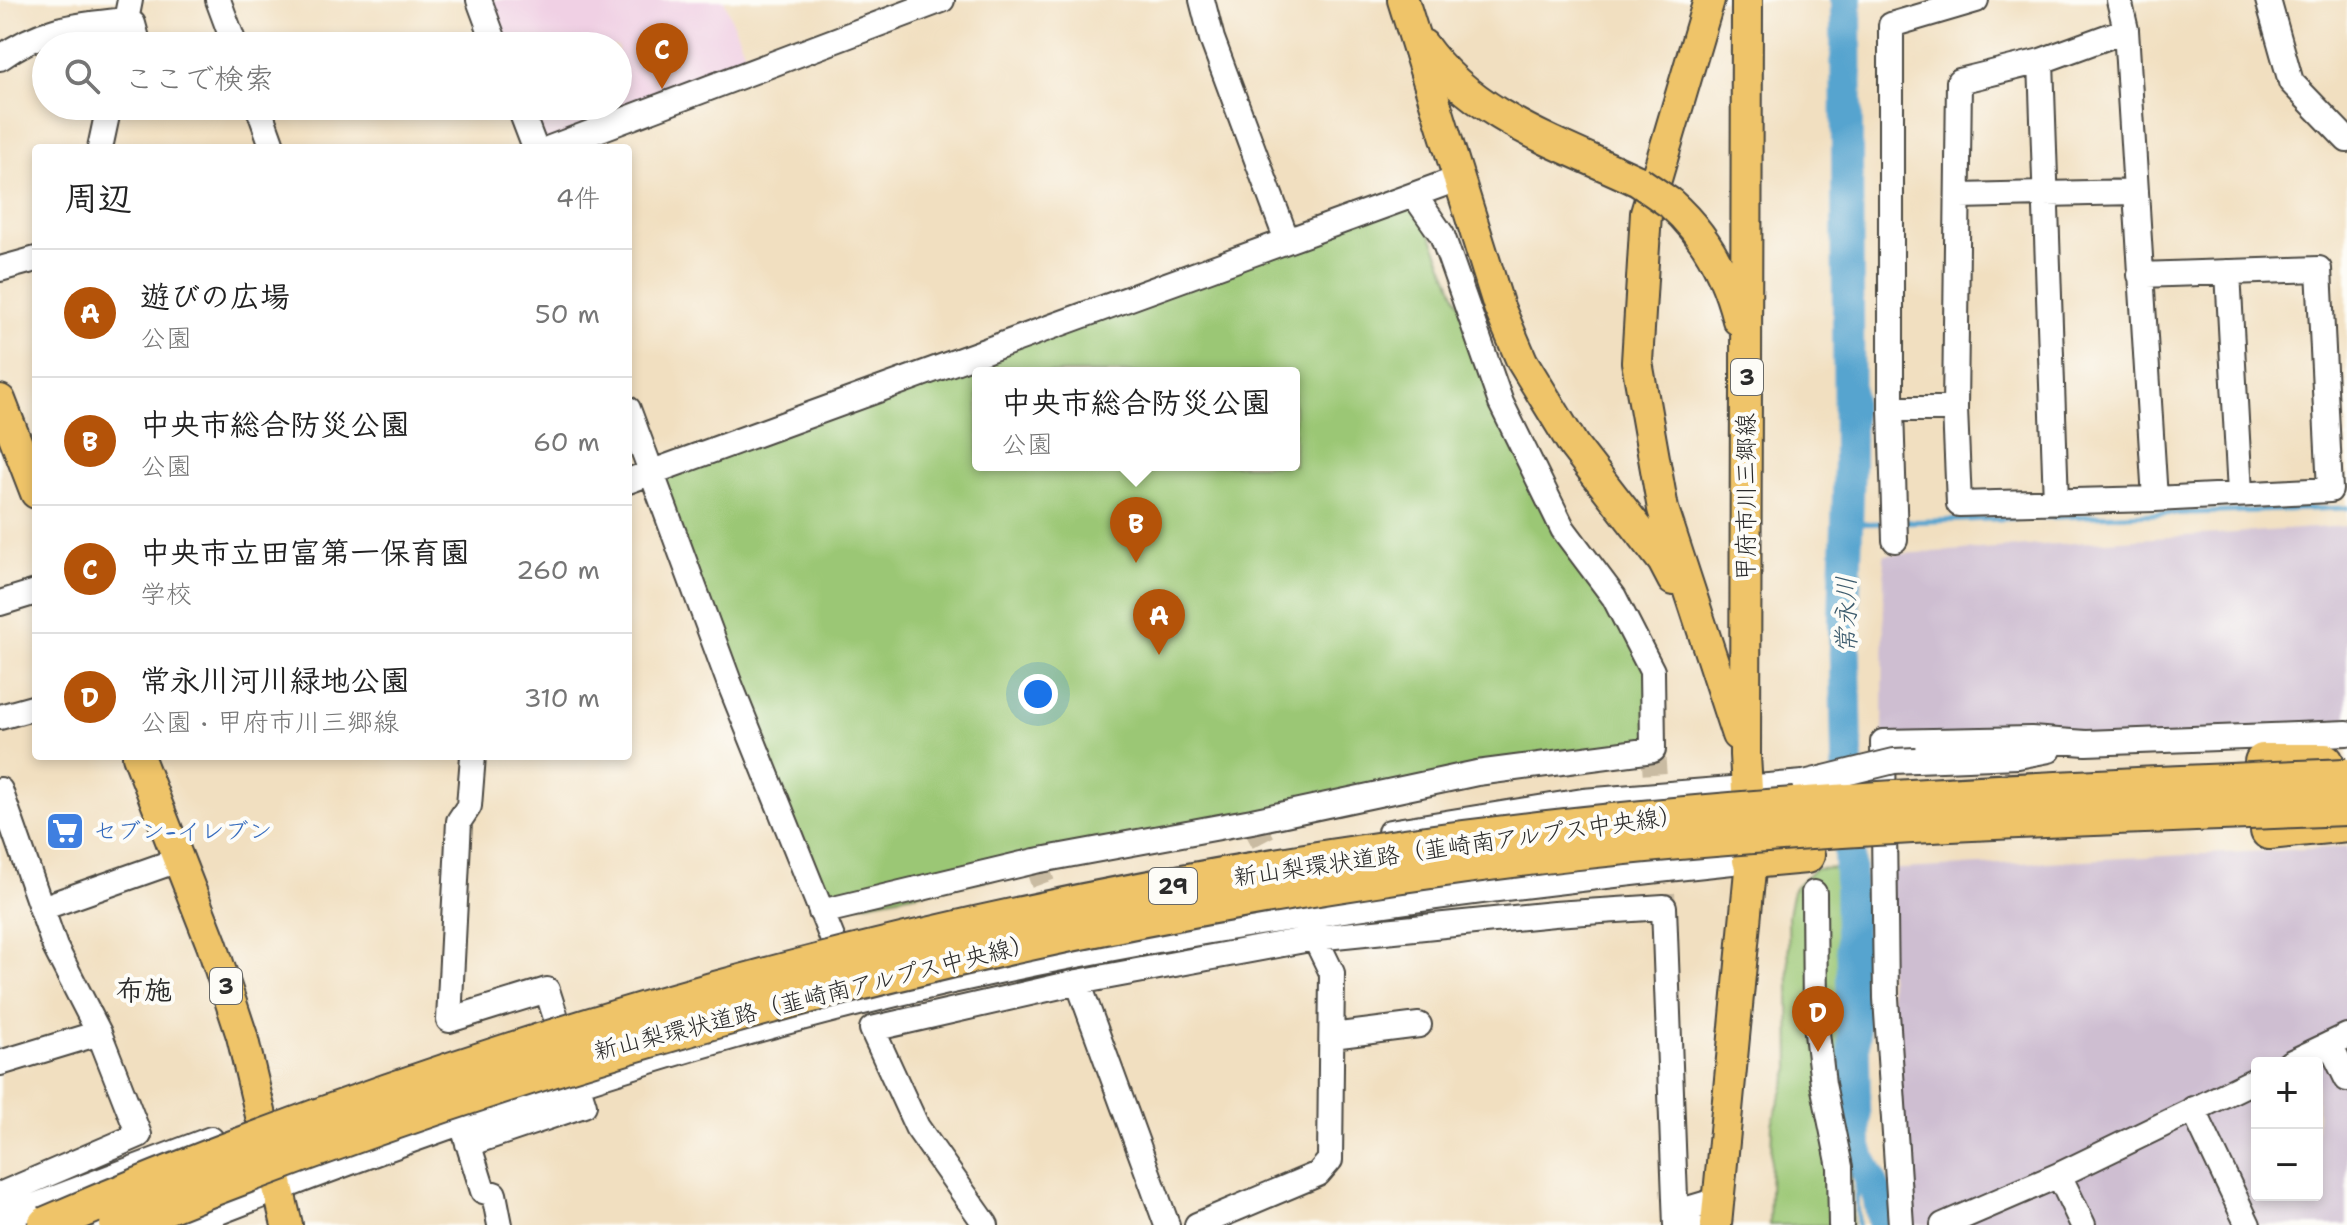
<!DOCTYPE html>
<html lang="ja">
<head>
<meta charset="utf-8">
<style>
  :root { --surface:#fff; --page:#f6f6f6; --text:#222; --muted:#767676; --line:#e0e0e0; --accent:#b45309 }
  body { margin:0; font-family:"Shantell Sans","Klee One",sans-serif; background:var(--page); color:var(--text) }
  .controls { position:absolute; right:24px; bottom:24px; display:grid; overflow:hidden; border-radius:8px; box-shadow:0 4px 12px #0003 }
  .controls button { width:72px; height:72px; display:grid; place-items:center; padding:0; border:0; border-bottom:2px solid var(--line); background:var(--surface); color:var(--text); font:40px sans-serif }
  .you { position:absolute; left:1038px; top:694px; width:28px; height:28px; margin:-20px; border:6px solid #fff; border-radius:50%; background:#1a73e8; box-shadow:0 0 0 12px #1a73e833 }
  .badge { display:grid; place-items:center; width:52px; height:52px; border-radius:50%; background:var(--accent); color:#fff; font-size:26px; font-weight:700 }
  .pin { position:absolute; translate:-50% -66px; filter:drop-shadow(0 2px 4px #0008) }
  .pin::after { content:''; position:absolute; top:42px; width:28px; height:24px; background:inherit; clip-path:polygon(0 0,100% 0,50% 100%) }
  .popup { position:absolute; left:972px; top:367px; width:328px; height:104px; box-sizing:border-box; display:grid; place-content:center; border-radius:8px; background:var(--surface); filter:drop-shadow(0 2px 6px #0005); font-size:26px; white-space:nowrap; color:var(--muted) }
  .popup b { font-size:30px; color:var(--text) }
  .popup::after { content:''; position:absolute; left:50%; top:100%; margin-left:-16px; border:16px solid transparent; border-top-color:var(--surface) }
  .list { margin:0; padding:0; list-style:none }
  h2 { display:flex; justify-content:space-between; align-items:center; height:104px; margin:0; padding:0 32px; font-size:34px }
  h2 small { font-size:26px; font-weight:400; color:var(--muted) }
  .list li { display:grid; grid-template-columns:52px 1fr auto; gap:24px; align-items:center; box-sizing:border-box; height:128px; padding:0 32px; border-top:2px solid var(--line) }
  .list b { display:block; font-size:30px; white-space:nowrap }
  .list p { margin:0; font-size:26px; white-space:nowrap; color:var(--muted) }
  .list em { font-size:26px; font-style:normal; color:var(--muted) }
  .icon { flex:none; width:44px; height:44px; fill:none; stroke:currentColor; stroke-width:2; stroke-linecap:round; stroke-linejoin:round }
  .map { position:relative; flex:none; width:2347px; height:1225px; overflow:hidden }
  .search { position:absolute; background:var(--surface); box-shadow:0 4px 12px #0003; left:32px; top:32px; width:600px; height:88px; display:flex; align-items:center; gap:20px; box-sizing:border-box; padding:0 28px; border-radius:44px; color:var(--muted); font-size:30px }
  .panel { position:absolute; background:var(--surface); box-shadow:0 4px 12px #0003; left:32px; top:144px; width:600px; height:616px; border-radius:8px }
  .map>svg:first-child { display:block }
  .built { fill:#f0d0e4 }
  .industrial { fill:#cebed1; fill-rule:evenodd }
  .green { fill:#9bc774; stroke:#637950; stroke-width:2; fill-rule:evenodd }
  .lines { fill:none; stroke-linecap:round; stroke-linejoin:round }
  .stream { stroke:#56a4cf; stroke-width:5 }
  .river { stroke:#56a4cf; stroke-width:32 }
  .minor-tunnel { stroke:#c9bba2; stroke-width:24; stroke-dasharray:24 12; stroke-linecap:butt }
  .minor-casing { stroke:#494641; stroke-width:28 }
  .major-casing { stroke:#494641; stroke-width:34 }
  .highway-casing { stroke:#494641; stroke-width:40 }
  .minor { stroke:#fff; stroke-width:24 }
  .major { stroke:#efc469; stroke-width:30 }
  .highway { stroke:#efc469; stroke-width:36 }
  .minor-bridge-casing { stroke:#494641; stroke-width:28; stroke-linecap:butt }
  .major-bridge-casing { stroke:#494641; stroke-width:34; stroke-linecap:butt }
  .highway-bridge-casing { stroke:#494641; stroke-width:40; stroke-linecap:butt }
  .minor-bridge { stroke:#fff; stroke-width:24 }
  .major-bridge { stroke:#efc469; stroke-width:30 }
  .highway-bridge { stroke:#efc469; stroke-width:36 }
  .labels { text-anchor:middle; stroke-width:8; stroke-linejoin:round; paint-order:stroke }
  .shield { fill:#fdfcf7; stroke:#6a6a68; stroke-width:2 }
  .shield-label { font-size:22px; font-weight:bold; fill:#2b2b2b }
  .street-label { font-size:24px; fill:#2b2b2b; stroke:#fdfcf7 }
  .shop-label { font-size:24px; fill:#366cbe; stroke:#fdfcf7; text-anchor:start }
  .water-label { font-size:26px; font-style:italic; fill:#3c5b6d; stroke:#fdfcf7 }
  .quarter-label { font-size:28px; font-weight:bold; fill:#2b2b2b; stroke:#fdfcf7 }
</style>
</head>
<body>
<div class="map">
<svg width="2347" height="1225" viewBox="0 0 2347 1225">
  <rect width="100%" height="100%" fill="#fdfcf7"/>
  <filter id="ink" filterUnits="userSpaceOnUse"><feTurbulence type="fractalNoise" baseFrequency=".0125" numOctaves="2"/><feDisplacementMap in="SourceGraphic" scale="16" xChannelSelector="R" yChannelSelector="G"/><feConvolveMatrix kernelMatrix="1 2 1 2 8 2 1 2 1" color-interpolation-filters="sRGB"/></filter>
  <filter id="wash" filterUnits="userSpaceOnUse"><feTurbulence type="fractalNoise" baseFrequency=".006" numOctaves="4" result="noise"/><feDisplacementMap in="SourceGraphic" scale="32" xChannelSelector="R" yChannelSelector="G"/><feGaussianBlur stdDeviation="1.8" result="paint"/><feColorMatrix in="noise" values="0 0 0 0 0 0 0 0 0 0 0 0 0 0 0 0 0 1.4 0 .05"/><feComposite in="paint" operator="in"/></filter>
  <g filter="url(#wash)">
    <rect width="100%" height="100%" fill="#f1dfc0"/>
    <!-- built -->
    <path class="built" d="M479,0H724L752,71L550,148L519,106H618V46H496Z"/>
    <!-- industrial -->
    <path class="industrial" d="M2347,526V733L1883,742L1884,555Z
      M2347,847V1225H1908L1881,870ZM2257,1063H2317V1195H2257Z"/>
    <!-- green -->
    <path class="green" d="M1414,195L1501,403L1652,671L1653,750L821,912L651,472ZM978,373H1294V465H978Z
      M1840,868L1852,1225H1769L1772,1124L1790,1068L1788,915L1793,889L1814,869Z"/>
    <g class="lines">
      <!-- stream -->
      <path class="stream" d="M1900,522L2347,508
        M1847,524L1886,523
        M1856,1149L1858,1225"/>
      <!-- river -->
      <path class="river" d="M1846,0L1849,463L1844,620L1856,1149L1878,1196L1884,1225"/>
    </g>
  </g>
  <g filter="url(#ink)">
    <g class="lines">
      <!-- minor-tunnel -->
      <path class="minor-tunnel" d="M1653,750L1664,907
        M1252,821L1283,879
        M1035,861L1057,923"/>
      <defs>
        <path id="minor" d="M218,0L235,46
          M479,0L496,46
          M1202,0L1212,39L1286,238
          M2119,0L2126,30L2155,499L1959,504L1955,409L1959,81L2041,61L2126,30
          M2268,0L2291,82L2347,140
          M121,46L130,0
          M0,58C43,27 75,26 126,20L133,24L139,46
          M2041,61L2056,502
          M258,106L273,148
          M519,106L535,148
          M100,148L109,106
          M550,148L942,0
          M1960,196L2135,192
          M0,269L36,259
          M2228,272L2240,493
          M2140,275L2319,269L2330,490L2155,499
          M628,409L729,682L845,970
          M1891,409L1895,540
          M1955,409H1891V25L1976,0
          M628,481L1460,178
          M0,603L36,592
          M0,717L36,707
          M1916,760L2018,756L2049,750
          M0,790L55,947L99,1033L139,1135L4,1193L15,1225
          M1390,832L1583,801L1804,783
          M1814,893L1815,1016L1823,1084L1840,1167L1841,1225
          M42,908L178,860
          M821,912L1035,861L1252,821L1477,773L1653,750L1652,671L1614,597L1563,529L1501,403L1442,235L1414,195
          M1078,982L1167,1225
          M1332,1036L1419,1025
          M2330,1044L2347,1079
          M0,1063L99,1033
          M2290,1063L2347,1036
          M2193,1109L2248,1225
          M464,1130L483,1191L494,1194L500,1225
          M468,1144L584,1105L547,990L449,1020L459,821L469,806L473,756
          M2059,1175L2083,1225
          M0,1219L211,1139
          M186,1225C443,1123 718,1030 989,973C1241,919 1495,887 1751,860
          M986,1225L917,1127L872,1029L1078,982L1315,938
          M1197,1225L1318,1174L1330,1160L1332,973L1315,938L1554,914L1664,907L1676,1225
          M1690,1225L1691,1208L1718,1200
          M1901,1225L1886,998L1883,742L2031,739L2086,743L2347,733
          M1943,1225L2059,1175L2257,1079"/>
        <path id="major" d="M1403,0L1499,307L1522,361L1574,446L1663,561L1673,580
          M1709,0L1646,213L1637,362L1663,509L1737,735
          M1423,45C1474,117 1560,144 1638,181
          M1670,203C1705,234 1727,275 1738,320
          M0,400L36,493
          M138,756L212,945L242,1036L287,1225
          M1716,1225L1751,860L1745,755L1747,0"/>
        <path id="highway" d="M2263,762H2325
          M2269,831L2347,823
          M1751,860L1806,855"/>
      </defs>
      <!-- minor casing -->
      <use href="#minor" class="minor-casing"/>
      <!-- major casing -->
      <use href="#major" class="major-casing"/>
      <!-- highway casing -->
      <use href="#highway" class="highway-casing"/>
      <!-- minor -->
      <use href="#minor" class="minor"/>
      <!-- major -->
      <use href="#major" class="major"/>
      <!-- highway -->
      <use href="#highway" class="highway"/>
      <defs>
        <path id="minor-bridge" d="M1804,783L1894,761L1916,760"/>
        <path id="major-bridge" d="M1638,181L1670,203"/>
        <path id="highway-bridge" d="M46,1225C527,1018 1045,884 1566,827C1825,798 2087,788 2347,777
          M118,1225C583,1036 1069,910 1569,852C1826,823 2088,818 2347,807"/>
      </defs>
      <!-- minor-bridge casing -->
      <use href="#minor-bridge" class="minor-bridge-casing"/>
      <!-- major-bridge casing -->
      <use href="#major-bridge" class="major-bridge-casing"/>
      <!-- highway-bridge casing -->
      <use href="#highway-bridge" class="highway-bridge-casing"/>
      <!-- minor-bridge -->
      <use href="#minor-bridge" class="minor-bridge"/>
      <!-- major-bridge -->
      <use href="#major-bridge" class="major-bridge"/>
      <!-- highway-bridge -->
      <use href="#highway-bridge" class="highway-bridge"/>
    </g>
  </g>
  <!-- icons -->
  <defs>
    <symbol id="supermarket-square" viewBox="-11 -11 22 22"><rect x="-9" y="-9" width="18" height="18" rx="4" fill="#3f7fe0" stroke="#fdfcf7"/><path d="M-6-5.5h2.5l.6 2H6L4.5 2H-2.5L-4.4-4H-6ZM-1.5 3.2a1.3 1.3 0 1 0 .1 0ZM3 3.2a1.3 1.3 0 1 0 .1 0Z" fill="#fff"/></symbol>
  </defs>
  <g fill-rule="evenodd">
    <use href="#supermarket-square" x="43" y="809" width="44" height="44"/>
  </g>
  <g class="labels">
    <!-- shield labels -->
    <g class="shield">
      <rect x="1731" y="359" width="32" height="36" rx="6"/>
      <rect x="1149" y="868" width="48" height="36" rx="6"/>
      <rect x="210" y="968" width="32" height="36" rx="6"/>
    </g>
    <g class="shield-label">
      <text x="1747" y="385">3</text>
      <text x="1173" y="894">29</text>
      <text x="226" y="994">3</text>
    </g>
    <!-- street labels -->
    <g class="street-label">
      <text transform="translate(1746 497) rotate(-90)" y="8">甲府市川三郷線</text>
      <text transform="translate(1458 846) rotate(-8)" y="8">新山梨環状道路（韮崎南アルプス中央線）</text>
      <text transform="translate(814 997) rotate(-14)" y="8">新山梨環状道路（韮崎南アルプス中央線）</text>
    </g>
    <!-- shop labels -->
    <g class="shop-label">
      <text x="93" y="839">セブン-イレブン</text>
    </g>
    <!-- water labels -->
    <g class="water-label">
      <text transform="translate(1846 615) rotate(-90)" y="9">常永川</text>
    </g>
    <!-- quarter labels -->
    <g class="quarter-label">
      <text x="144" y="1000">布施</text>
    </g>
  </g>
</svg>
<div class="controls">
<button>+</button>
<button>−</button>
</div>
<div class="you"></div>
<div class="pin badge" style="left:1159px;top:655px">A</div>
<div class="pin badge" style="left:1136px;top:563px">B</div>
<div class="popup"><b>中央市総合防災公園</b>公園</div>
<div class="pin badge" style="left:662px;top:89px">C</div>
<div class="pin badge" style="left:1818px;top:1052px">D</div>
<div class="search"><svg class="icon" aria-label="search" viewBox="0 0 24 24"><circle cx="10" cy="10" r="6"/><path d="M15 15l6 6"/></svg>ここで検索</div>
<section class="panel">
<h2>周辺<small>4件</small></h2>
<ul class="list">
<li><span class="badge">A</span><div><b>遊びの広場</b><p>公園</p></div><em>50 m</em></li>
<li><span class="badge">B</span><div><b>中央市総合防災公園</b><p>公園</p></div><em>60 m</em></li>
<li><span class="badge">C</span><div><b>中央市立田富第一保育園</b><p>学校</p></div><em>260 m</em></li>
<li><span class="badge">D</span><div><b>常永川河川緑地公園</b><p>公園 · 甲府市川三郷線</p></div><em>310 m</em></li>
</ul>
</section>
</div>
</body>
</html>
